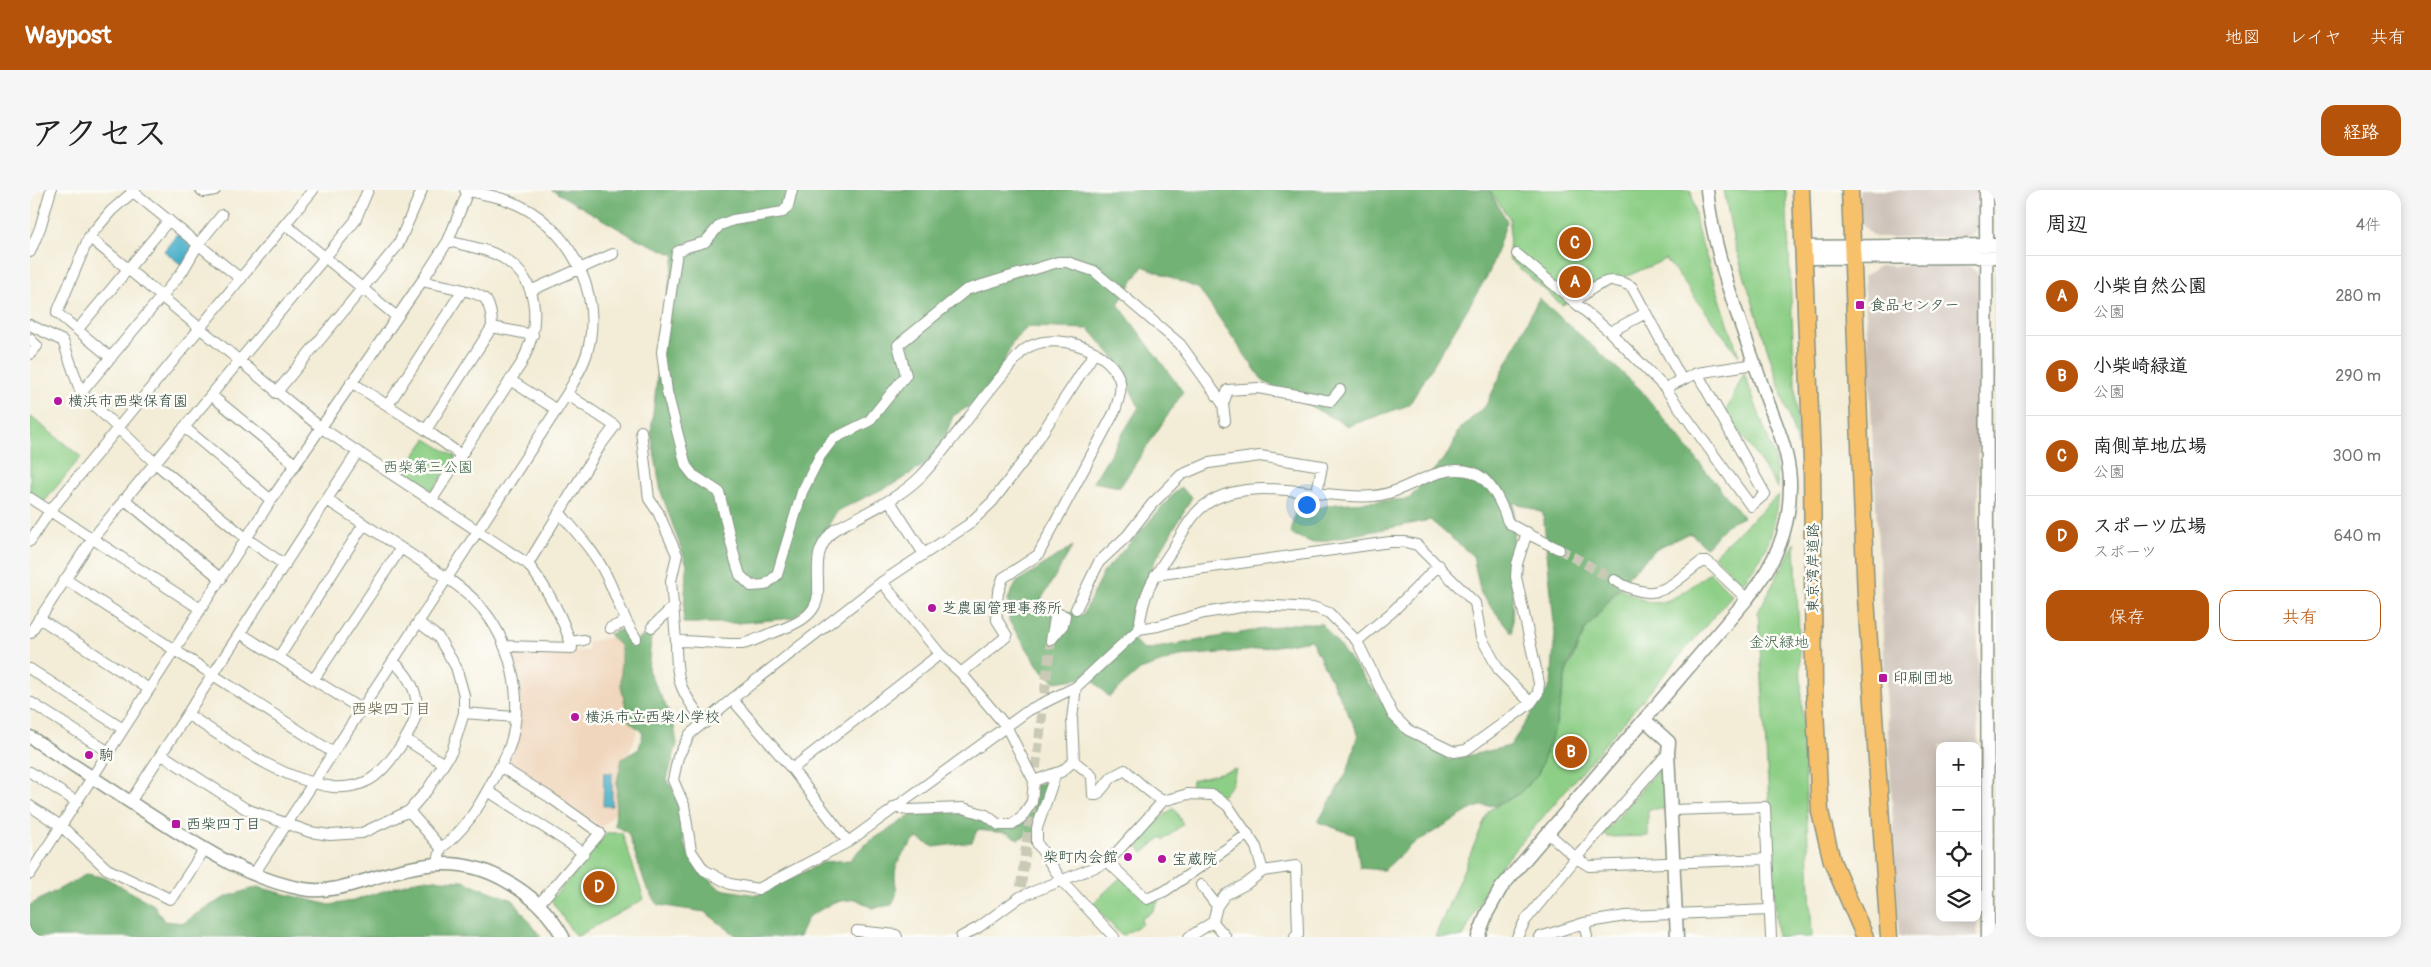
<!DOCTYPE html>
<html lang="ja">
<head>
<meta charset="utf-8">
<style>
  :root { --surface:#fff; --page:#f6f6f6; --text:#222; --muted:#767676; --line:#e0e0e0; --accent:#b45309 }
  body { margin:0; font-family:Pangolin,"Klee One",sans-serif; background:var(--page); color:var(--text) }
  .controls { position:absolute; right:15px; bottom:15px; display:grid; overflow:hidden; border-radius:10px; box-shadow:0 2px 12px #0003 }
  .controls button { width:45px; height:45px; display:grid; place-items:center; padding:0; border:0; border-bottom:1px solid var(--line); background:var(--surface); color:var(--text); font:25px sans-serif }
  .you { position:absolute; left:1276px; top:314px; width:18px; height:18px; margin:-12px; border:4px solid #fff; border-radius:50%; background:#1a73e8; box-shadow:0 0 0 8px #1a73e833 }
  .badge { display:grid; place-items:center; width:32px; height:32px; border-radius:50%; background:var(--accent); color:#fff; font-size:16px; font-weight:700 }
  .pin { position:absolute; translate:-50% -50%; border:2px solid #fff; box-shadow:0 1px 5px #0006 }
  .list { margin:0; padding:0; list-style:none }
  h2 { display:flex; justify-content:space-between; align-items:center; height:65px; margin:0; padding:0 20px; font-size:21px }
  h2 small { font-size:16px; font-weight:400; color:var(--muted) }
  .list li { display:grid; grid-template-columns:32px 1fr auto; gap:15px; align-items:center; box-sizing:border-box; height:80px; padding:0 20px; border-top:1px solid var(--line) }
  .list b { display:block; font-size:19px; white-space:nowrap }
  .list p { margin:0; font-size:16px; white-space:nowrap; color:var(--muted) }
  .list em { font-size:16px; font-style:normal; color:var(--muted) }
  .actions { display:flex; gap:10px; padding:15px 20px }
  .actions a { flex:1; padding:11px 0; border:1px solid var(--accent); border-radius:15px; text-align:center; font-size:18px; color:var(--accent) }
  .actions .main { background:var(--accent); color:#fff }
  .icon { flex:none; width:28px; height:28px; fill:none; stroke:currentColor; stroke-width:2; stroke-linecap:round; stroke-linejoin:round }
  .map { position:relative; flex:none; width:1966px; height:747px; overflow:hidden; border-radius:15px }
  header { display:flex; align-items:center; gap:30px; box-sizing:border-box; height:70px; padding:0 25px; background:var(--accent); color:#fff }
  header strong { font-size:24px }
  nav { display:flex; gap:28px; margin-inline-start:auto; font-size:18px }
  .intro { display:flex; align-items:center; justify-content:space-between; box-sizing:border-box; height:120px; padding:0 30px }
  h1 { margin:0; font-size:35px }
  .button { padding:12px 22px; border-radius:15px; background:var(--accent); color:#fff; font-size:18px; font-weight:700 }
  main { display:flex; gap:30px; padding:0 30px }
  aside { flex:1; background:var(--surface); border-radius:15px; box-shadow:0 2px 12px #0003 }
  .map>svg:first-child { display:block }
  .built { fill:#f0d6bc }
  .industrial { fill:#cec2b9; fill-rule:evenodd }
  .green { fill:#8ecf87; stroke:#56865e }
  .forest { fill:#72b274; stroke:#487854 }
  .water { fill:#4aafc9; stroke:#34767e }
  .lines { fill:none; stroke-linecap:round; stroke-linejoin:round }
  .minor-tunnel { stroke:#c9c9b6; stroke-width:10; stroke-dasharray:10 5; stroke-linecap:butt }
  .minor-casing { stroke:#899485; stroke-width:12 }
  .tertiary-casing { stroke:#899485; stroke-width:15 }
  .trunk-casing { stroke:#899485; stroke-width:19 }
  .minor { stroke:#fff; stroke-width:10 }
  .tertiary { stroke:#fff; stroke-width:12 }
  .trunk { stroke:#f7c06b; stroke-width:16 }
  .poi-dot { fill:#b5179e; stroke:#fdfcf7; stroke-width:2 }
  .labels { text-anchor:middle; stroke-width:5; stroke-linejoin:round; paint-order:stroke }
  .poi-label { font-size:15px; fill:#1f3d34; stroke:#fdfcf7; text-anchor:start }
  .park-label { font-size:15px; fill:#3b6249; stroke:#fdfcf7 }
  .street-label { font-size:15px; fill:#1f3d34; stroke:#fdfcf7 }
  .neighbourhood-label { font-size:16px; fill:#65634a; stroke:#fdfcf7 }
</style>
</head>
<body>
<header>
<strong>Waypost</strong>
<nav><a>地図</a><a>レイヤ</a><a>共有</a></nav>
</header>
<div class="intro"><h1>アクセス</h1><a class="button">経路</a></div>
<main>
<div class="map">
<svg width="1966" height="747" viewBox="0 0 1966 747">
  <rect width="100%" height="100%" fill="#fdfcf7"/>
  <filter id="ink" filterUnits="userSpaceOnUse"><feTurbulence type="fractalNoise" baseFrequency=".02" numOctaves="2"/><feDisplacementMap in="SourceGraphic" scale="10" xChannelSelector="R" yChannelSelector="G"/><feConvolveMatrix kernelMatrix="1 2 1 2 8 2 1 2 1" color-interpolation-filters="sRGB"/></filter>
  <filter id="wash" filterUnits="userSpaceOnUse"><feTurbulence type="fractalNoise" baseFrequency=".0096" numOctaves="4" result="noise"/><feDisplacementMap in="SourceGraphic" scale="20" xChannelSelector="R" yChannelSelector="G"/><feGaussianBlur stdDeviation="1.12" result="paint"/><feColorMatrix in="noise" values="0 0 0 0 0 0 0 0 0 0 0 0 0 0 0 0 0 1.4 0 .05"/><feComposite in="paint" operator="in"/></filter>
  <g filter="url(#wash)">
    <rect width="100%" height="100%" fill="#f3ecd6"/>
    <!-- built -->
    <path class="built" d="M585,446L594,454L596,508L607,542L591,583L592,615L572,637L480,578L478,575L486,544L482,464L485,461H558V452Z"/>
    <!-- industrial -->
    <path class="industrial" d="M1829,0H1947V38L1940,47H1845L1830,33Z
      M1849,76H1939L1949,84L1947,747H1869L1834,87ZM1910,556H1947V728H1910Z
      M1966,81V412L1964,83Z"/>
    <!-- green -->
    <path class="green" d="M1460,0H1661L1668,42L1709,166L1636,69L1532,115L1479,69L1480,29Z
      M1694,0H1756L1768,256L1704,53Z
      M1714,183L1744,265L1748,299L1696,221Z
      M0,226L51,267L14,312L0,302Z
      M396,249L426,267L402,301L372,282Z
      M1748,305C1743,346 1739,361 1712,393L1684,365Z
      M1765,353L1782,747H1747L1728,422Z
      M1680,382L1702,405L1466,682L1456,698L1433,747H1405L1459,620L1489,604L1508,584L1526,534L1537,481L1556,439L1590,398C1599,403 1609,409 1619,412C1640,417 1664,394 1680,382Z
      M1206,579L1202,594L1192,606L1161,601L1162,590Z
      M1628,580L1637,584L1636,619H1618V646L1578,647L1574,643Z
      M1144,618L1153,634L1134,650L1132,647L1113,663L1105,651L1126,625L1130,629Z
      M577,643H592L614,709L546,747L521,710Z
      M1091,687L1117,711L1130,709L1122,722L1111,729L1112,734L1092,746L1062,714Z"/>
    <!-- forest -->
    <path class="forest" d="M522,0H1459L1477,31L1459,83L1379,215L1318,236L1233,191L1169,99L1113,76L1088,114L1153,202L1090,297L1063,292L1109,217L1085,169L1059,139L998,137L983,151L968,183L951,209L923,226L914,249L896,274L867,292L807,321L798,336L788,360L785,407L764,428L707,433H653L657,375L631,302L621,243L634,122L645,65L603,47Z
      M1509,108L1610,199L1713,327L1696,335L1676,357L1660,343L1627,358L1599,385L1555,439L1536,480L1526,535L1508,584L1489,604L1466,615L1451,616L1440,620L1380,656L1354,680L1330,678L1325,645L1288,632L1318,580L1328,543L1281,450L1217,461L1150,466L1110,480L1079,507L1060,487L1025,492L1009,477L979,431L978,409L987,392L1043,356L1012,408L1013,417L1053,425L1073,383L1150,297L1162,307L1123,374L1101,447L1114,460L1262,434H1292L1363,525L1419,570L1480,556L1521,494L1525,443L1513,323L1484,312L1482,443L1451,404L1443,366L1400,330L1283,353L1261,344L1265,322L1307,314L1379,309L1421,260L1428,241L1456,215Z
      M593,439L605,452L622,440L618,480L643,530L647,554L637,589L649,612L654,654L666,677L690,699L727,705L794,672L820,670L834,655L880,626L925,621L970,638L986,636L1001,623L1006,595L1019,591L1005,642L988,649L977,643L947,640L942,652L904,657L887,648C878,658 865,670 865,685C865,701 870,698 862,715L842,718L826,709L804,712L778,727L769,747H708L675,722L628,715L616,696L598,643L585,636L587,592L592,569L609,559L613,543L599,531L591,496V457L579,444Z
      M57,684L76,688L124,715L134,731L154,733L172,720L196,707L227,697L300,715L322,711L391,689L433,691L483,710L511,747H0V715Z"/>
    <!-- water -->
    <path class="water" d="M148,43L163,57L153,76L134,61Z
      M574,583H582V616H573Z"/>
  </g>
  <g filter="url(#ink)">
    <g class="lines">
      <!-- minor-tunnel -->
      <path class="minor-tunnel" d="M1529,359L1584,390
        M1004,593L1021,450
        M991,697L1002,610"/>
      <defs>
        <path id="minor" d="M101,0L211,89
          M171,0L174,2L185,0
          M762,0L758,16L753,22L703,30L690,35L675,52L657,57L647,62L632,162L637,202L656,276L663,285L689,302L705,369L710,385L721,396L735,395L747,385L772,302L790,266L803,249L839,231L876,185L868,155L936,100L1028,72H1037L1064,81L1150,154L1193,214L1195,231
          M256,35L367,127
          M59,47L290,237L498,374
          M0,62L10,38L21,0
          M1487,64L1580,142L1635,198L1721,316L1735,304L1667,183
          M502,100L583,64
          M1545,111C1566,96 1577,83 1602,97L1652,190
          M0,135L33,151L51,203L125,273L217,349L255,375
          M462,137L503,145
          M48,139L139,30
          M1580,142L1616,123
          M0,149L7,156L0,164
          M81,168L27,123L59,47L81,21L105,0
          M480,190L527,220
          M321,192L396,240L462,137C462,127 461,118 456,110C448,100 406,95 392,91
          M1635,198L1667,183L1725,174
          M51,203L152,82L169,53L192,25
          M246,203L368,55L392,0
          M181,205L265,274
          M1193,214L1198,200L1228,198L1301,211L1310,200
          M358,215L432,101
          M154,237L241,310
          M396,240L431,265
          M611,241L619,309L628,322L647,365L641,391L646,451
          M0,308L169,418
          M94,309L191,389
          M297,310L417,388C428,396 440,404 449,415C481,450 495,509 480,555C476,568 468,580 462,592C449,617 434,641 411,658L408,672
          M859,310L894,364
          M401,311L491,174C509,140 513,95 476,70C460,59 436,56 418,51
          M529,322C546,342 564,361 576,385C587,406 592,428 606,448
          M0,351L20,321L283,0
          M1125,385L1360,352H1375L1387,355L1445,413L1451,447L1470,482L1501,513
          M35,389L302,562
          M1584,390C1626,415 1637,398 1671,372H1678L1717,409
          M852,392L910,464L931,483L976,536L1004,591L1002,612L991,628L981,635H969L956,625L933,618L878,620L864,617
          M1046,419L1069,372L1097,346L1122,314L1151,285L1179,273L1230,266L1292,276L1287,302
          M1026,423L1035,426L1033,435L1021,450Z
          M9,428L119,499
          M622,437L644,416
          M580,438L595,432
          M1109,439C1113,401 1124,387 1144,357C1152,344 1159,329 1170,319C1213,280 1294,311 1344,306C1378,303 1406,272 1442,282C1457,287 1467,305 1473,319C1475,322 1476,330 1479,333C1483,337 1522,356 1529,359
          M0,443L62,349L325,31L338,0
          M210,443L332,520
          M1327,451L1362,422L1409,375
          M540,452L554,450
          M474,456L542,458C533,426 518,400 498,374L570,256L585,236L537,204
          M249,467L334,334
          M0,479L93,539
          M284,489L371,358
          M1046,497L1042,529L1044,571L1031,582L1026,583L1007,638V653L1032,691L1084,747
          M702,509L762,579L818,652L999,520L1046,497L1109,439L1128,436L1174,423L1223,415L1286,418L1299,423L1327,451L1363,525L1378,540L1424,562L1436,560L1501,513L1508,503L1509,493L1486,387L1487,374L1497,342
          M0,512L79,562
          M434,523L485,527
          M157,524C202,553 249,589 303,597C313,598 328,596 337,591C354,584 383,542 386,524C390,502 378,485 363,471
          M675,533C650,500 646,493 646,451C668,450 690,455 712,454C719,453 727,449 734,446C754,438 786,431 788,404C789,376 782,362 804,340C834,323 870,309 893,284C921,254 943,220 969,189C977,180 985,168 994,160C1021,140 1077,157 1089,188C1093,198 1088,211 1085,221L1008,365L973,388L968,403L966,418L967,430L977,446L931,483
          M375,549L414,574
          M131,564L216,619L280,642L300,645L332,643L379,621L398,599L422,561L434,523V505L426,477L408,447L388,432
          M1044,571L1062,586L1063,605H1067L1082,587L1095,580C1107,591 1119,603 1133,611
          M471,577L521,608L570,643L509,714
          M762,579L910,464
          M0,582L47,612
          M1004,591L1026,583
          M458,601L554,663
          M100,612L327,263
          M0,616L31,636L77,679L140,709L144,706L174,660
          M1642,620L1735,617L1741,747
          M379,621L411,658
          M1518,643L1546,668L1559,676L1737,669
          M818,652L728,699L700,694L674,680L661,661L654,615L643,590L648,567L660,544L702,509L852,392L938,335L962,312L995,269L1065,162
          M1078,672L1117,709L1135,701L1218,644
          M0,684L241,310L392,91L418,51L438,1L435,0
          M224,684L537,204C544,191 553,177 557,163C575,102 537,32 479,11C466,6 451,4 438,1
          M1171,695L1187,716
          M1183,732L1196,747
          M1554,733L1557,747
          M827,741L866,745L867,747
          M931,747L949,737L990,707L1078,672L1133,611L1158,604L1183,605L1198,616L1226,657L1233,681
          M1159,747L1183,732L1187,716L1195,705L1216,694L1233,681L1266,676L1268,745L1265,747
          M1487,747L1495,731L1546,668L1638,563
          M1510,747L1554,733L1595,726L1739,720"/>
        <path id="tertiary" d="M1956,0L1958,747
          M1773,57L1966,55
          M1773,68L1966,67
          M1616,531L1639,552L1638,563L1647,747
          M0,547C38,572 76,596 114,621C163,652 215,689 273,699C296,703 318,696 340,689C389,674 430,663 478,692C502,706 519,722 533,747
          M1448,747L1457,723L1471,698L1717,409C1746,372 1761,339 1760,291C1759,261 1745,232 1735,204C1713,138 1684,70 1677,0"/>
        <path id="trunk" d="M1771,0L1782,270L1784,497L1790,622L1802,671L1835,747
          M1820,0L1836,408L1859,747"/>
      </defs>
      <!-- minor casing -->
      <use href="#minor" class="minor-casing"/>
      <!-- tertiary casing -->
      <use href="#tertiary" class="tertiary-casing"/>
      <!-- trunk casing -->
      <use href="#trunk" class="trunk-casing"/>
      <!-- minor -->
      <use href="#minor" class="minor"/>
      <!-- tertiary -->
      <use href="#tertiary" class="tertiary"/>
      <!-- trunk -->
      <use href="#trunk" class="trunk"/>
    </g>
  </g>
  <!-- markers -->
  <g class="poi-dot">
    <rect x="1825" y="110" width="10" height="10" rx="2.5"/>
    <circle cx="28" cy="211" r="5"/>
    <circle cx="902" cy="418" r="5"/>
    <rect x="1848" y="483" width="10" height="10" rx="2.5"/>
    <circle cx="545" cy="527" r="5"/>
    <circle cx="59" cy="565" r="5"/>
    <rect x="141" y="629" width="10" height="10" rx="2.5"/>
    <circle cx="1098" cy="667" r="5"/>
    <circle cx="1132" cy="669" r="5"/>
  </g>
  <g class="labels">
    <!-- poi labels -->
    <g class="poi-label">
      <text x="1840" y="120">食品センター</text>
      <text x="38" y="216">横浜市西柴保育園</text>
      <text x="912" y="423">芝農園管理事務所</text>
      <text x="1863" y="493">印刷団地</text>
      <text x="555" y="532">横浜市立西柴小学校</text>
      <text x="69" y="570">駒</text>
      <text x="156" y="639">西柴四丁目</text>
      <text x="1088" y="672" text-anchor="end">柴町内会館</text>
      <text x="1142" y="674">宝蔵院</text>
    </g>
    <!-- park labels -->
    <g class="park-label">
      <text x="398" y="282">西柴第三公園</text>
      <text x="1749" y="457">金沢緑地</text>
    </g>
    <!-- street labels -->
    <g class="street-label">
      <text transform="translate(1783 378) rotate(-90)" y="5">東京湾岸道路</text>
    </g>
    <!-- neighbourhood labels -->
    <g class="neighbourhood-label">
      <text x="361" y="524">西柴四丁目</text>
    </g>
  </g>
</svg>
<div class="controls">
<button>+</button>
<button>−</button>
<button><svg class="icon" aria-label="locate" viewBox="0 0 24 24"><circle cx="12" cy="12" r="6"/><path d="M12 2v4M12 18v4M2 12h4M18 12h4"/></svg></button>
<button><svg class="icon" aria-label="layers" viewBox="0 0 24 24"><path d="M12 4l9 5-9 5-9-5zM3 14l9 5 9-5"/></svg></button>
</div>
<div class="you"></div>
<div class="pin badge" style="left:1545px;top:92px">A</div>
<div class="pin badge" style="left:1541px;top:562px">B</div>
<div class="pin badge" style="left:1545px;top:53px">C</div>
<div class="pin badge" style="left:569px;top:697px">D</div>
</div>
<aside>
<h2>周辺<small>4件</small></h2>
<ul class="list">
<li><span class="badge">A</span><div><b>小柴自然公園</b><p>公園</p></div><em>280 m</em></li>
<li><span class="badge">B</span><div><b>小柴崎緑道</b><p>公園</p></div><em>290 m</em></li>
<li><span class="badge">C</span><div><b>南側草地広場</b><p>公園</p></div><em>300 m</em></li>
<li><span class="badge">D</span><div><b>スポーツ広場</b><p>スポーツ</p></div><em>640 m</em></li>
</ul>
<div class="actions"><a class="main">保存</a><a>共有</a></div>
</aside>
</main>
</body>
</html>
